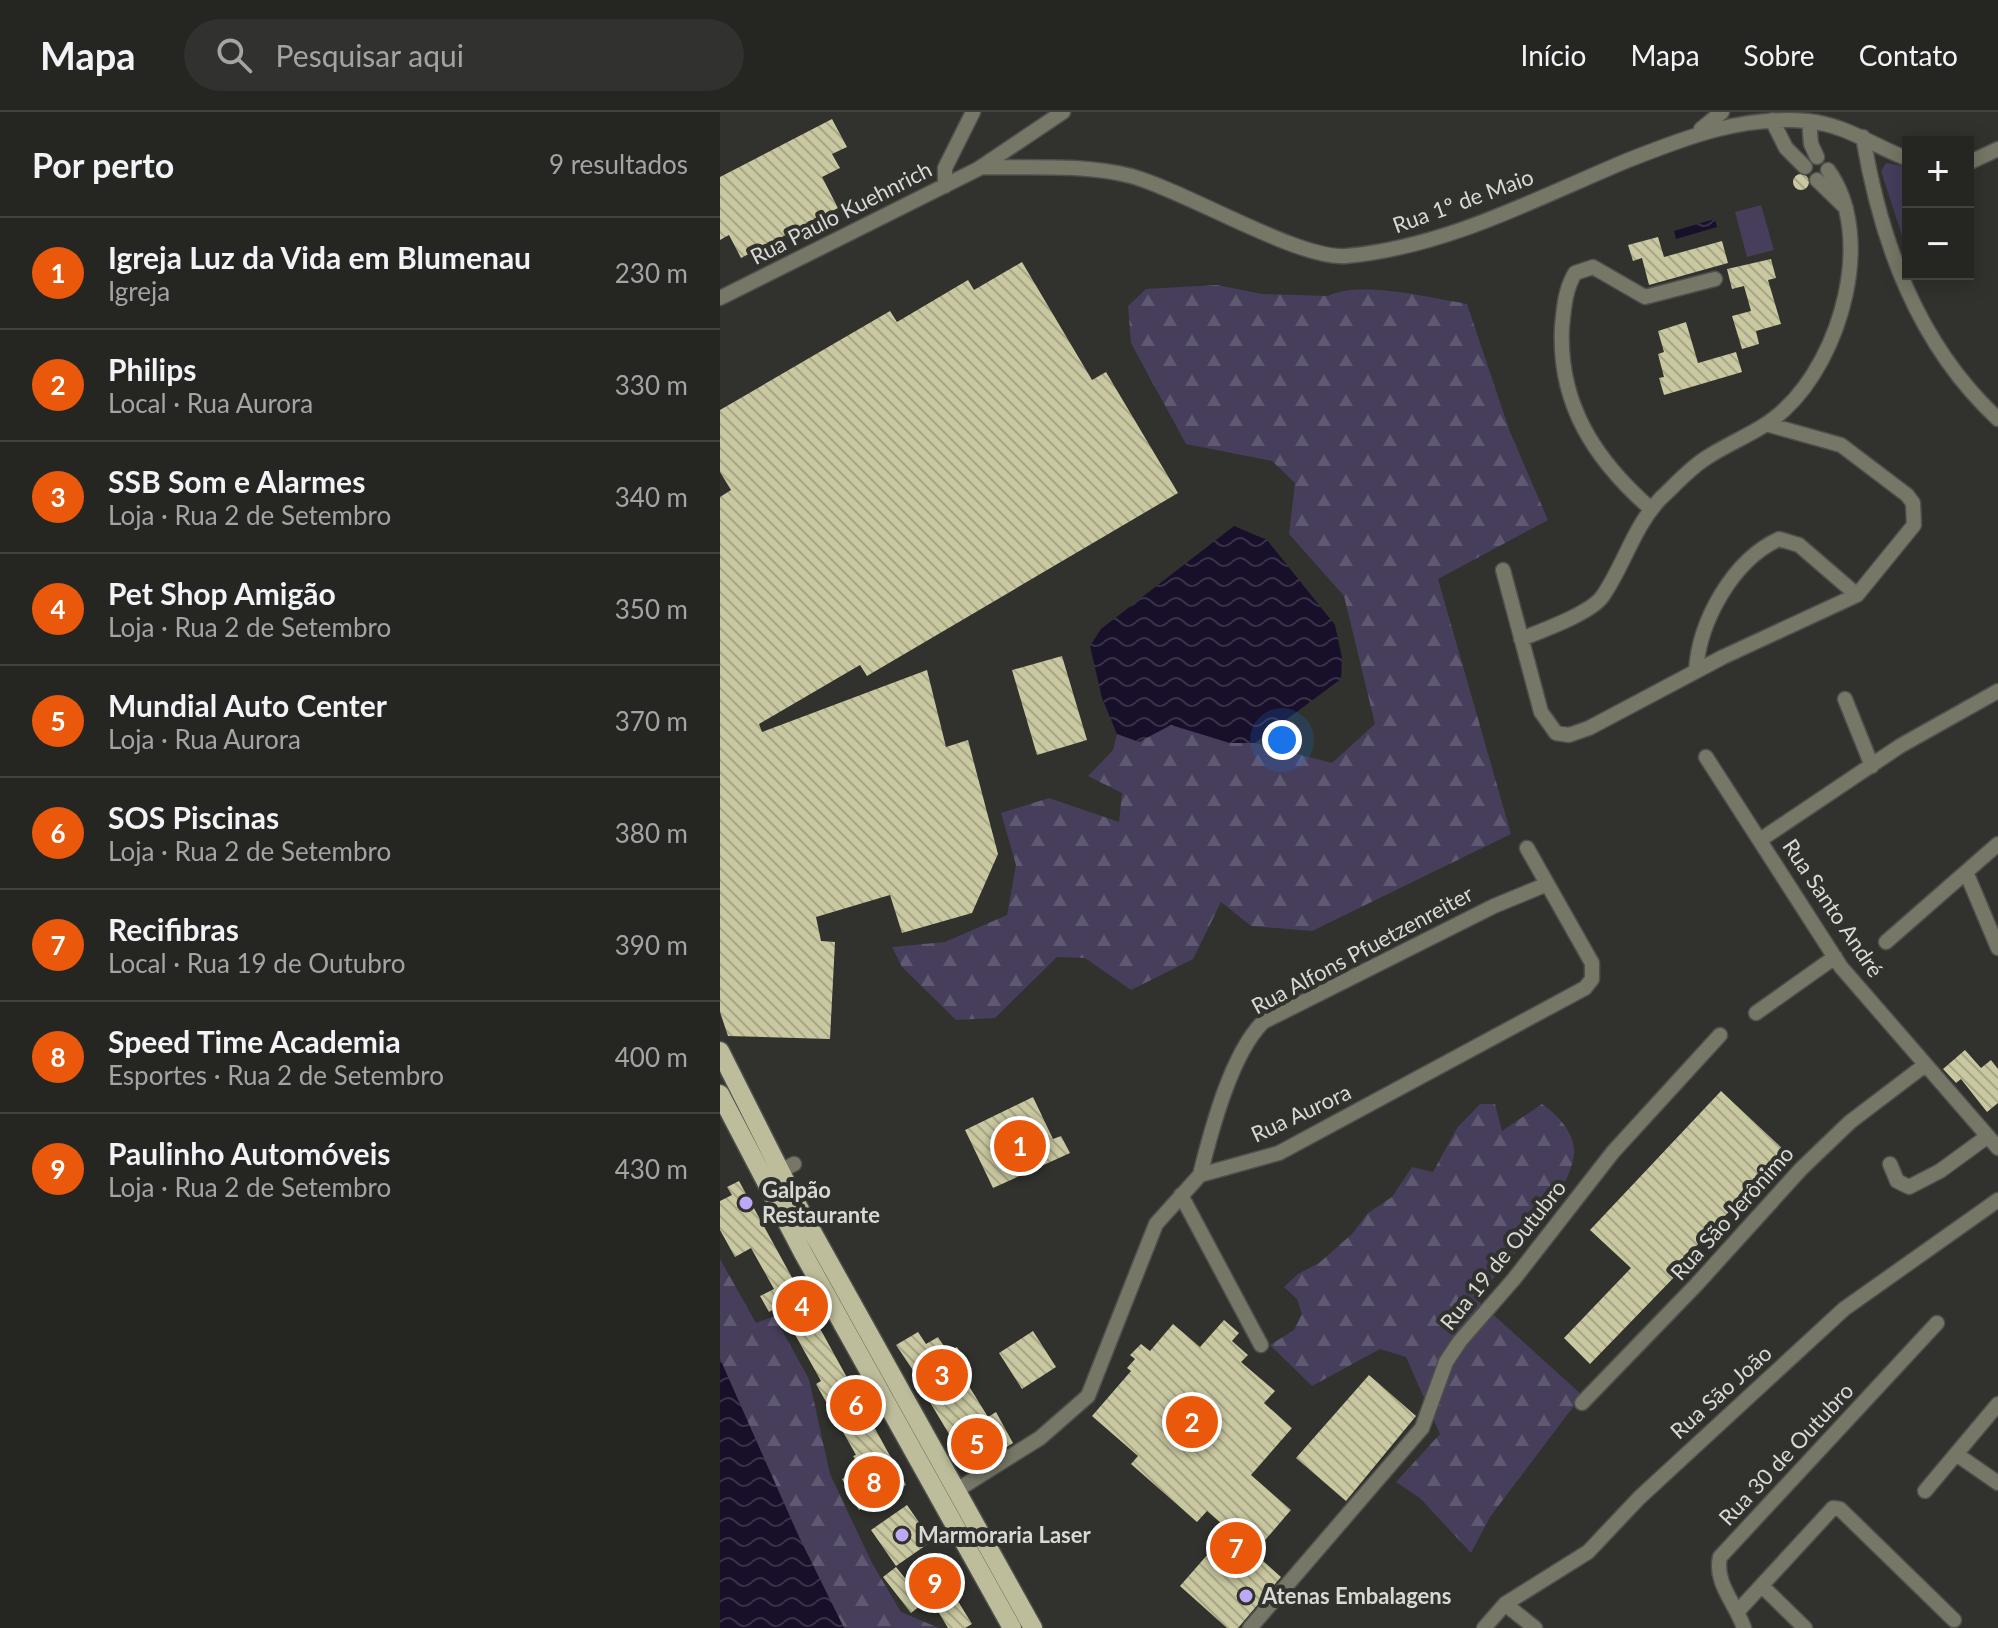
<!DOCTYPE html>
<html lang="pt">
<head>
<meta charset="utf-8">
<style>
  :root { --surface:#252522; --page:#31312f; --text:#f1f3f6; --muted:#a3a5a5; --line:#424240; --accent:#ea580c }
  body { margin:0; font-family:Lato,sans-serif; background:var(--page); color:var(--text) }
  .controls { position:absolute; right:24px; top:24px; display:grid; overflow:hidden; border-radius:0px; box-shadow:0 4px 20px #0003 }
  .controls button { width:72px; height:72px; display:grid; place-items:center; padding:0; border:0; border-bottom:2px solid var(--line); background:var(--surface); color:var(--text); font:40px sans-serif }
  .you { position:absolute; left:562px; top:628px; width:28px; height:28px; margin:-20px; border:6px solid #fff; border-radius:50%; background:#1a73e8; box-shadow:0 0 0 12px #1a73e833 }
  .badge { display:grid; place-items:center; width:52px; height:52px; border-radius:50%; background:var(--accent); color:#fff; font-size:26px; font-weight:700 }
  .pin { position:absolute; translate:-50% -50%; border:4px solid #fff; box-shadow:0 2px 8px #0006 }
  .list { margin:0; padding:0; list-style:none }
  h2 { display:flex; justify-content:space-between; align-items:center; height:104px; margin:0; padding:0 32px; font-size:34px }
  h2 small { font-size:26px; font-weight:400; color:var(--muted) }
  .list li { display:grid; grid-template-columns:52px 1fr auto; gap:24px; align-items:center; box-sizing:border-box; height:112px; padding:0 32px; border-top:2px solid var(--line) }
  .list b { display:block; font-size:30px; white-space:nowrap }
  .list p { margin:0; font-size:26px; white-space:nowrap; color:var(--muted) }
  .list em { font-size:26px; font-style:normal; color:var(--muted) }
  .icon { flex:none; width:44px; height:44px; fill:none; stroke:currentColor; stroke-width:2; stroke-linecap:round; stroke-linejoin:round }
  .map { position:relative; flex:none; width:1278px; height:1516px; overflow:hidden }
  header { display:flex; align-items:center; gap:48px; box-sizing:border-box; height:112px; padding:0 40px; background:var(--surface); border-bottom:2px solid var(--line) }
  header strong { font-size:38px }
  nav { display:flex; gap:44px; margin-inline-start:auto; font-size:28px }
  .search { width:560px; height:72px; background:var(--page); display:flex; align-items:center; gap:20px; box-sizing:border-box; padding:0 28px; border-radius:44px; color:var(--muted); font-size:30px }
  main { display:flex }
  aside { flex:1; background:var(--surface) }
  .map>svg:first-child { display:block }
  .forest { fill:url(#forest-firs) }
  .park { fill:#463e5b }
  .water { fill:url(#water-waves) }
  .building { fill:url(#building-back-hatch) }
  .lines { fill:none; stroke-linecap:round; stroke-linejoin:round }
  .minor-casing { stroke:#4f4f4b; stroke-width:17 }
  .major-casing { stroke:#4f4f4b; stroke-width:21 }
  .minor { stroke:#777767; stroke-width:14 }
  .major { stroke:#bebd9b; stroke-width:18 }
  .poi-dot { fill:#bea9f4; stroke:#31312d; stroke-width:3 }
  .labels { text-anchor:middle; stroke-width:8; stroke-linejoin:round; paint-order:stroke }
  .street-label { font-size:22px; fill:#d8d8d5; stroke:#31312d }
  .poi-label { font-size:22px; font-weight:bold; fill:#d8d8d5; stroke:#31312d; text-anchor:start }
</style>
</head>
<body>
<header>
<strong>Mapa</strong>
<div class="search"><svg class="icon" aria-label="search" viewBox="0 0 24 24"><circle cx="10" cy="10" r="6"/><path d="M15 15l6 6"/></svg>Pesquisar aqui</div>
<nav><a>Início</a><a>Mapa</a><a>Sobre</a><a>Contato</a></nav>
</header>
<main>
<aside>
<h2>Por perto<small>9 resultados</small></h2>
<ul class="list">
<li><span class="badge">1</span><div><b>Igreja Luz da Vida em Blumenau</b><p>Igreja</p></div><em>230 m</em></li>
<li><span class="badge">2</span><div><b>Philips</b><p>Local · Rua Aurora</p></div><em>330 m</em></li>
<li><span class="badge">3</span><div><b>SSB Som e Alarmes</b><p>Loja · Rua 2 de Setembro</p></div><em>340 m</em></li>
<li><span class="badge">4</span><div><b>Pet Shop Amigão</b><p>Loja · Rua 2 de Setembro</p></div><em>350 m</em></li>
<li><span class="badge">5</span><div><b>Mundial Auto Center</b><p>Loja · Rua Aurora</p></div><em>370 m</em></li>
<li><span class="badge">6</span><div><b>SOS Piscinas</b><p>Loja · Rua 2 de Setembro</p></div><em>380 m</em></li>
<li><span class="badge">7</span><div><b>Recifibras</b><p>Local · Rua 19 de Outubro</p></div><em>390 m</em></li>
<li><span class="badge">8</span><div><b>Speed Time Academia</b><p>Esportes · Rua 2 de Setembro</p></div><em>400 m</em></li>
<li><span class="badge">9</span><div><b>Paulinho Automóveis</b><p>Loja · Rua 2 de Setembro</p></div><em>430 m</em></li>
</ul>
</aside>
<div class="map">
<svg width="1278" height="1516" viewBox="0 0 1278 1516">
  <defs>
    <pattern id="forest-firs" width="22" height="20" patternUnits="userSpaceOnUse" patternTransform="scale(2)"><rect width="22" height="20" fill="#463e5b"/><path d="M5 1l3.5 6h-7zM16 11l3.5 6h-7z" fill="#605972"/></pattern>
    <pattern id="water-waves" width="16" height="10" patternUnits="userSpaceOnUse" patternTransform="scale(2)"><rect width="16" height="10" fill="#180f2a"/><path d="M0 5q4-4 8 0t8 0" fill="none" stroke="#393148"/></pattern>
    <pattern id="building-back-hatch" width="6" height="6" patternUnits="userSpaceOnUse" patternTransform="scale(2)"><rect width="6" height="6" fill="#c9c8a0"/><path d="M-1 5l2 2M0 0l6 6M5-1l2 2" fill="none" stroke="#a7a688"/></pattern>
  </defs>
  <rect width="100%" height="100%" fill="#31312d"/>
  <!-- forest -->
  <path class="forest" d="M497,173L542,182L608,184C641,168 711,186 747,192L790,320L828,408L718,467L791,722L592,819L531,814L501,790L473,847L411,878L365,846L337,845L275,906L236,908L182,855L172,835L225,830L287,803L296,753L281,701L329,686L399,710L402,681L368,664L393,638L397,622L424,627L451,612L509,631H535L612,651L655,612L624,484L569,422L575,371L552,349L466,332L411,231L408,194L426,177Z
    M760,992H775L782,1019L822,992C837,1002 856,1022 854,1042C850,1085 785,1151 756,1187L862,1283L770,1405L751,1441L700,1386L676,1370L720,1322L686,1245L660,1237L592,1274L550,1233L574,1218L582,1202L577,1187L564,1175L578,1162L599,1151L632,1122L648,1101L672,1085L692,1055L713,1060L737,1016Z
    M0,1147L36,1211L54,1204L89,1267L110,1362L152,1451L181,1500L219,1516H124L79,1425L0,1247Z"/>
  <!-- park -->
  <path class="park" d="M1166,51L1188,55V142L1161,59Z
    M1041,93L1054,138L1027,145L1015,100Z"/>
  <!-- water -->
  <path class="water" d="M995,107L997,115L956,127L954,119Z
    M514,414L547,428L615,513L622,546L621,567L535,631H510L451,613L419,630L397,622L382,586L370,534L381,517Z
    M0,1247L79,1425L124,1516H0Z"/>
  <!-- building -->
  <path class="building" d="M112,7L127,35L112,42L120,56L102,65L118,96L21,146L9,123L0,128V65Z
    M1073 70a8 8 0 1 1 16 0a8 8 0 1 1-16 0Z
    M938,125L944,145L1002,129L1008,151L929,173L922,146L913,149L908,133Z
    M1051,147L1056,166L1048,168L1061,212L1036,219L1039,232L1022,237L1012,204L1031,199L1024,174L1012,177L1007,157Z
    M302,150L372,268L386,260L458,381L147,564L140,553L39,612L42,620L207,558L226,635L248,628L278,742L252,801L182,821L170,783L96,805L101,829L115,830L110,927L8,924L0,900V385L11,378L0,360V298L170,199L177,210L248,168L254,178Z
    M966,210L978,251L1016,240L1022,260L944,283L939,266L944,265L938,242L944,240L938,219Z
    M342,544L367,628L317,643L292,558Z
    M1245,938L1261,956L1271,948L1278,957V991L1267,1000L1241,967L1236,971L1223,957Z
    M1001,979L1066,1040L961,1150L965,1154L870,1252L844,1226L911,1156L870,1118Z
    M313,985L333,1027L341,1024L350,1041L273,1076L245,1018Z
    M19,1069L186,1373L139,1398L122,1367L140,1357L133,1344L136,1343L96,1272L101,1269L59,1194L49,1200L40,1184L54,1177L31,1136L15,1145L0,1118V1089L12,1083L7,1075Z
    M504,1208L519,1221L512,1229L528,1243L521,1250L555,1279L544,1291L572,1316L531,1363L571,1398L534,1441L561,1465L518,1516H507L460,1474L509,1418L487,1399L477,1410L411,1352L418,1344L372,1304L411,1259L407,1256L415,1247L410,1243L421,1232L430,1239L453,1212L480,1235Z
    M313,1219L336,1255L302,1277L279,1241Z
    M198,1220L206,1232L218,1225L228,1240L237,1235L252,1261L244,1266L268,1305L276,1300L293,1331L263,1350L245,1319L232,1327L208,1287L211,1285L176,1233Z
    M649,1263L696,1304L626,1389L576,1346Z
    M187,1393L212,1429L176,1454L151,1418Z
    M227,1450L238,1465L228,1473L252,1512L245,1516H228L210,1486L191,1501L163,1465L176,1455L193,1476Z"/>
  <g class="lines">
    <defs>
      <path id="minor" d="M1052,8L1066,36L1085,55
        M1089,9L1091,32L1097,45
        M981,17L1002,0
        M1143,25C1161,131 1198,233 1278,307
        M1248,51L1278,37
        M261,55C310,56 363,52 411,64C466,79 579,148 626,144C726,135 815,87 906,49C964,26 1022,3 1087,9C1124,12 1154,34 1188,47
        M1097,68L1126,96
        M225,74V56L253,0
        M0,186L258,57L343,0
        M931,397C875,348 838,292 842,215C844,195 845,178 855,161L873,155L925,185L995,167
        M783,458L821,600L836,621L849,623L869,616L1003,545L1137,483L1194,413L1193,391L1187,383L1121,333L1046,312
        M801,527C821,519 869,502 882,485C904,454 913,415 941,386C955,373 970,356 986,346C1012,329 1042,319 1064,298C1121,246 1156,124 1108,58
        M976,559C979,509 1013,448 1059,427L1079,433L1137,483
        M1125,587L1152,654
        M986,645L1121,855L1278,1036
        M1040,728L1180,634L1278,579
        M1246,760L1278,836
        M1166,830L1278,732
        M1036,901L1115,845
        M1170,1052L1177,1069L1189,1075L1220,1059L1268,1024
        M60,1059L74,1052
        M480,1063C491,1019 511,942 543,910L774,794L825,773
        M461,1083L541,1233
        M862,1291L977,1172L1081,1057L1130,1010L1205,953
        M1236,1342L1278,1371
        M237,1378L320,1326L368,1284L436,1112L480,1063L559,1041L865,876L872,867V851L807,736
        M1205,1379L1278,1292
        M1042,1474L1085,1516
        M785,1492L815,1516
        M1018,1499L1113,1396L1120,1397L1234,1508
        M530,1516L702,1316L726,1250L740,1229L794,1167L893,1040L1000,923
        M764,1516L785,1492L868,1440L919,1386L1124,1197L1278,1088
        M1024,1516C1016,1492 994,1471 1000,1445L1217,1211"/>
      <path id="major" d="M0,939L79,1096L313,1516
        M0,982L83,1141L292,1516"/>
    </defs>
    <!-- minor casing -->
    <use href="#minor" class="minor-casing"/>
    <!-- major casing -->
    <use href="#major" class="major-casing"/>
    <!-- minor -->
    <use href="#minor" class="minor"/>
    <!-- major -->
    <use href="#major" class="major"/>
  </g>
  <!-- markers -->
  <g class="poi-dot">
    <circle cx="26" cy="1091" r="8"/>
    <circle cx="182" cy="1423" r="8"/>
    <circle cx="526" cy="1484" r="8"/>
  </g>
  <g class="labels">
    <!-- street labels -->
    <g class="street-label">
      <text transform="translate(743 89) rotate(-20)" y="8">Rua 1º de Maio</text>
      <text transform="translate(121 101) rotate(-27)" y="8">Rua Paulo Kuehnrich</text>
      <text transform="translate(1113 796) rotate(56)" y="8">Rua Santo André</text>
      <text transform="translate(642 838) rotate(-28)" y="8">Rua Alfons Pfuetzenreiter</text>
      <text transform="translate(581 1001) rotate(-25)" y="8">Rua Aurora</text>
      <text transform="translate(1012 1101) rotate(-48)" y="8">Rua São Jerônimo</text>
      <text transform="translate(783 1143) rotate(-51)" y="8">Rua 19 de Outubro</text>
      <text transform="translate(1001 1280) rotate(-42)" y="8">Rua São João</text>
      <text transform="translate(1066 1342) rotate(-47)" y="8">Rua 30 de Outubro</text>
    </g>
    <!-- poi labels -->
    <g class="poi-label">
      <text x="42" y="1086">Galpão<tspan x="42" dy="25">Restaurante</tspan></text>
      <text x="198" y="1431">Marmoraria Laser</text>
      <text x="542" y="1492">Atenas Embalagens</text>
    </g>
  </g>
</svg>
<div class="controls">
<button>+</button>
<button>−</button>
</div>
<div class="you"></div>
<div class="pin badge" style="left:300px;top:1034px">1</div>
<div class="pin badge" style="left:472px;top:1310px">2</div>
<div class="pin badge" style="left:222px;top:1263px">3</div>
<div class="pin badge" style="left:82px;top:1194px">4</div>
<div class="pin badge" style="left:257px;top:1332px">5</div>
<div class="pin badge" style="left:136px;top:1293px">6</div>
<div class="pin badge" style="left:516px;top:1436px">7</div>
<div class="pin badge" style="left:154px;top:1370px">8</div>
<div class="pin badge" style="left:215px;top:1471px">9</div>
</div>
</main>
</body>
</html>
